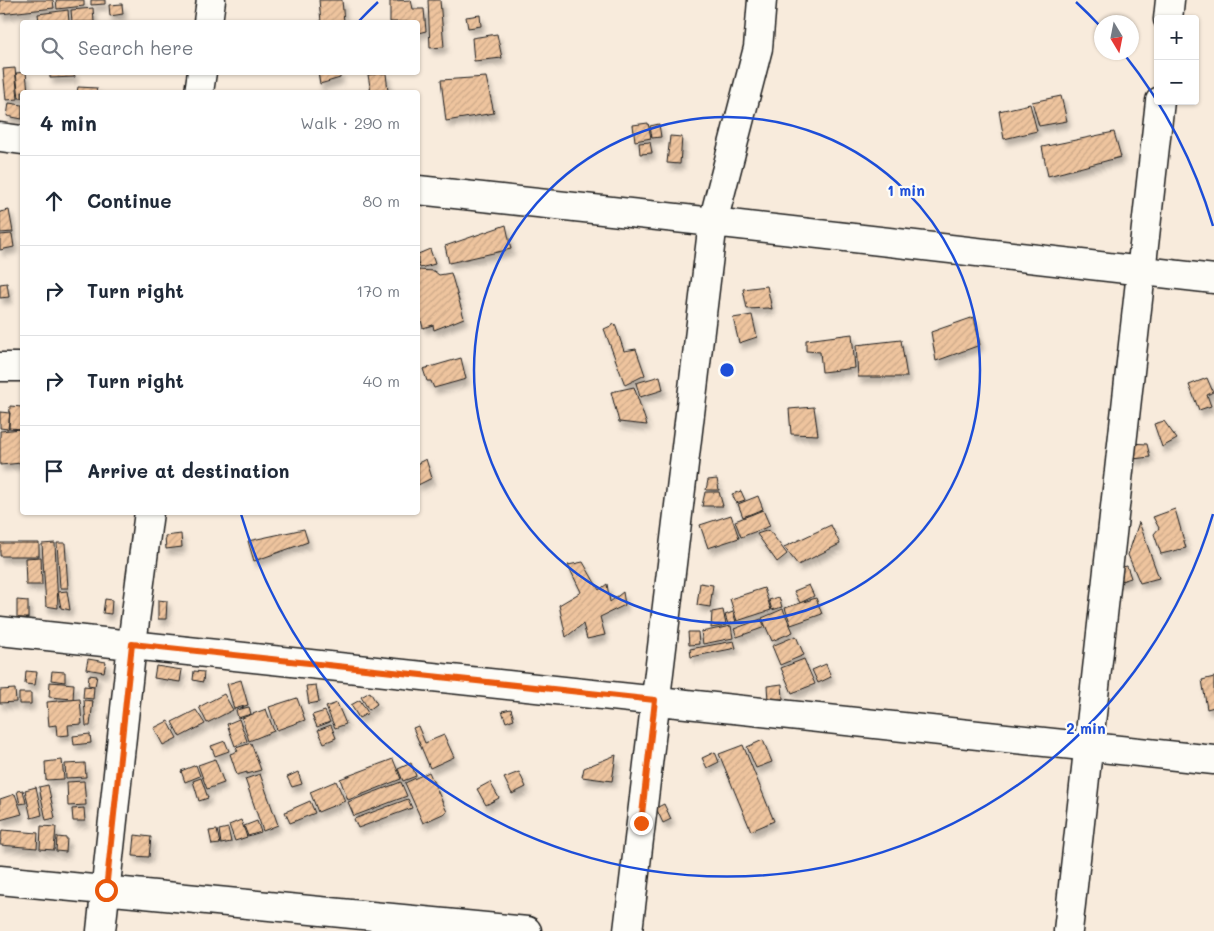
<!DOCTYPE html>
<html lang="en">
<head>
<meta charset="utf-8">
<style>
  :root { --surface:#fff; --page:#f2f2f3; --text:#1f2937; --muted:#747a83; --line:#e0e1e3 }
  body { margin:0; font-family:Mali,sans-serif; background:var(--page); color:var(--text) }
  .controls { position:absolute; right:15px; top:15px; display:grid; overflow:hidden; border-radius:5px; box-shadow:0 1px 4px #0004 }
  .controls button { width:45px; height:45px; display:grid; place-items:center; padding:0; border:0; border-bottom:1px solid var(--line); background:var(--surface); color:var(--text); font:25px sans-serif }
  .compass { position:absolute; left:1094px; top:15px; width:45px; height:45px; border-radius:50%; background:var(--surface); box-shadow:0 1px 4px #0004; rotate:170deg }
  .stop { position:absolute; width:15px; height:15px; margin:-11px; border:4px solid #ea580c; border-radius:50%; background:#fff }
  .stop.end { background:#ea580c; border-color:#fff; box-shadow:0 1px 5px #0008 }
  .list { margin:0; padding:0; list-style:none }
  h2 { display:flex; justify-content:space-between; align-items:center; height:65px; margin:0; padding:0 20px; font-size:21px }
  h2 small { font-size:16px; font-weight:400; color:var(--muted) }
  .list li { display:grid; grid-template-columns:32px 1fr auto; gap:15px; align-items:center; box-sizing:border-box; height:90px; padding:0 20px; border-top:1px solid var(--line) }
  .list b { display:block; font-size:19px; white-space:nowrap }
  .list em { font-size:16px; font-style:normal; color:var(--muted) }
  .icon { flex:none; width:28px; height:28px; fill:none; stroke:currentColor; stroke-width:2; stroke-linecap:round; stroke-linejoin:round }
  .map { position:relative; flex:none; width:1214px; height:931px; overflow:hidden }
  .search { position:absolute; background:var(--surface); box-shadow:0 1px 4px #0004; left:20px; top:20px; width:400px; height:55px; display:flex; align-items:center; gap:12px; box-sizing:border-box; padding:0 18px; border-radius:5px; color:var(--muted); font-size:19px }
  .panel { position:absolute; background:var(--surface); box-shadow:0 1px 4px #0004; left:20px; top:90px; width:400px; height:425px; border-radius:5px }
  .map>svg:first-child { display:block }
  .building { fill:url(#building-hatch); stroke:#1c1c1c; filter:url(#shadow) }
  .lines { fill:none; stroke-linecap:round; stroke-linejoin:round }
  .minor-casing { stroke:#1c1c1c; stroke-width:31 }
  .minor { stroke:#fdfcf7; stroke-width:28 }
  .route { stroke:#ea580c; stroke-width:6 }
  .ring { fill:none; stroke:#1d4ed8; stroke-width:2.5 }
  .centre { fill:#1d4ed8; stroke:#fdfcf7; stroke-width:2.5 }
  .ring-label { font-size:15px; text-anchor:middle; font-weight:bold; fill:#1d4ed8; stroke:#fdfcf7; stroke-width:4.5; stroke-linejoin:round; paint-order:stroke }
</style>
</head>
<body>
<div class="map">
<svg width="1214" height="931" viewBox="0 0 1214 931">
  <defs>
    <pattern id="building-hatch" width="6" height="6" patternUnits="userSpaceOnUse" patternTransform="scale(1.25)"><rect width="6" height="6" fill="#eec49e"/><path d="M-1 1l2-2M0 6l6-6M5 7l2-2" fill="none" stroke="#cca888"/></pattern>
    <filter id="shadow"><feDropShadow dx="3" dy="5.5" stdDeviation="2.5" flood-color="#0004"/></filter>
  </defs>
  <rect width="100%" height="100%" fill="#f8ebdc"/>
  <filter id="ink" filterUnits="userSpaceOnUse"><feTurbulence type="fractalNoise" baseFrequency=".02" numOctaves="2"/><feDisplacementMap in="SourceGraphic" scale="10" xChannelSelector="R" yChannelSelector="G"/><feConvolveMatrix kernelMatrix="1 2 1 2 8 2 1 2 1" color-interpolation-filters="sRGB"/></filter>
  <g filter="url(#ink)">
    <!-- building -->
    <path class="building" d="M0,0H53L54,8L0,14Z
      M56,0H84V6L57,9Z
      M91,0H105V4L91,5Z
      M319,0H342L344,22H321Z
      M411,0L413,9H424L426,31L418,33V22H390V1Z
      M428,0H440L444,47L430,48Z
      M122,4L123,14L110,16L109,5Z
      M93,8L94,22H72L71,10Z
      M68,10L69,22H39L38,14Z
      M480,15L481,26L468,28L466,17Z
      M497,34L502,58L474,61L472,38Z
      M15,68L18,99L6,100L3,69Z
      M26,72L28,92H22V98H19L16,73Z
      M50,72H74L75,77L50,78Z
      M318,72H340V78L320,84Z
      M386,73L388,92H371L368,75Z
      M486,77L494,113L446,121L441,80Z
      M78,87L97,88L96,92H77Z
      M1061,96L1067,121L1039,126L1032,102Z
      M9,103L22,105V119L7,116Z
      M1030,104L1037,131L1004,139L999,111Z
      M648,123L651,138L635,141L633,125Z
      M659,124L661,137L652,138L650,126Z
      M1114,132L1121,157L1048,176L1042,147Z
      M670,136L682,137L680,164L667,163Z
      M650,142L652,153L640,154L639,143Z
      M9,210L13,232L0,233V212Z
      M506,225L511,249L449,263L445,246Z
      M12,234L14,247L0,250V235Z
      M430,249L435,264L420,268L418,263V254Z
      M418,270L434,271L439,275L451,273L464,318L434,330L433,325L423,328L420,316L418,317Z
      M7,283L9,297L0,298V284Z
      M767,286L772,309L768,308L747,309L743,289Z
      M752,315L757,337L739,343L733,318Z
      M974,317L980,345L936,361L931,332Z
      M615,324L624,351L636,349L645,375L625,385L604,329Z
      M852,334L855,368L822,372L820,352L806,351V340Z
      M901,340L907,377H858L856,345Z
      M461,358L466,379L434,388L431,381H427L423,369Z
      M660,376L663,390L640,397L636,383Z
      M1207,378L1213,392L1207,395L1211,406L1199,410L1189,385Z
      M634,387L647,425L619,422L611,392Z
      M10,406L22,407V429L9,428Z
      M814,407L818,435L791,434L789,409Z
      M0,412L10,413L8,429L0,428Z
      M1164,421L1177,439L1162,447L1154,424Z
      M22,429V463L0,465V431Z
      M1130,443L1147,444L1150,457L1133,459Z
      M426,459L432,478L418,485V463Z
      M717,479L719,490H706L708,480Z
      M741,491L745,500L736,503L732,494Z
      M705,492H719L723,506H702Z
      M758,496L763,509L743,517L738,504Z
      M1175,509L1186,548L1161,554L1154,534L1159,528L1153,517Z
      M763,510L770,526L741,537L735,521Z
      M731,515L739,538L708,548L700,525Z
      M1139,522L1159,578L1140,583L1128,555Z
      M831,525L840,544L798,565L784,547Z
      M304,529L308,542L254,561L248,541Z
      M769,530L787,554L777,562L757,534Z
      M181,534L182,547L166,549L165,536Z
      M0,543H39V556H0Z
      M55,543L58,608L46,606L42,544Z
      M57,543H65L68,588H60Z
      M41,557L42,585H26L25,558Z
      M583,562L599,590L607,584L610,602L623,592L625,605L600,617L605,635L587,639L583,624L566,637L559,605L581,592L568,565Z
      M1127,566L1131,578L1118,582L1115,569Z
      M700,583L713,585L710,607L697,605Z
      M809,585L814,596L800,603L794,591Z
      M764,588L771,610L737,621L730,599Z
      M67,591L70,610L61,608L58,592Z
      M779,597L782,607L772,610L769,600Z
      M816,598L822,614L791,625L785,608Z
      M105,599L112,600L111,614L103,613Z
      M17,600L28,601V618H17Z
      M158,600L167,601L166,619H158Z
      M783,609L793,632L772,641L762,618Z
      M723,610L726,625L711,628L712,612Z
      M733,612L736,622L728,624L725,615Z
      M761,619L765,627L737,637L734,629Z
      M731,626L733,638L703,644L701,632Z
      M688,632H698L699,644L689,645Z
      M796,636L804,655L780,665L772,646Z
      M734,641L736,648L691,657L690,649Z
      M88,659L106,662L104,672L86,669Z
      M804,659L815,684L792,693L781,668Z
      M826,664L831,677L818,683L812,670Z
      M156,666L182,670L180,682L154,678Z
      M26,671L37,672L35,685L25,684Z
      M52,671L65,672V682L51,680Z
      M194,671L204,672L203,682L193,680Z
      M89,675L97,676L95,686L88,685Z
      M1214,677V707L1207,709L1202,680Z
      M241,680L248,705L234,709L227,684Z
      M50,682L74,684L73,699L49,697Z
      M782,684L783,699L768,700L767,686Z
      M316,685L319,702L309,704L306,686Z
      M84,686L94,687L93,699L83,698Z
      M15,689L16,702L0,703V690Z
      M370,692L377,704L369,710L361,697Z
      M19,693H31V704H19Z
      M224,694L233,710L207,723L199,707Z
      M297,698L305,720L277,730L269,707Z
      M80,699L82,724L68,725L69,735L57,736L56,725L49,726L47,702Z
      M84,700L93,701L90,726H86Z
      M360,700L368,713L359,718L351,705Z
      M337,703L346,724L335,728L326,707Z
      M249,707L251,714L238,718L236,710Z
      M266,709L274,731L249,741L242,718Z
      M511,709L514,719L506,722L502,711Z
      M196,710L205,724L180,737L172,722Z
      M325,711L330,722L317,727L312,715Z
      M239,719L247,741L235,746L227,724Z
      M168,721L177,738L163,745L154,728Z
      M331,725L336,738L324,743L318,730Z
      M418,726L425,743L444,735L454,757L430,768L413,728Z
      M90,734L91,743L74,745L73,736Z
      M763,740L772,762L756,768L747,747Z
      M225,741L229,751L215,756L211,746Z
      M251,743L261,770L247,774V772L237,775L230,754L238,751L236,748Z
      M743,745L774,821L751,831L719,754Z
      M715,752L719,762L707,768L702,758Z
      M616,755L612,781L582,777L584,768Z
      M215,759L224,783L207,789L198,765Z
      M393,759L401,779L348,800L340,779Z
      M62,760L64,779L46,780L45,762Z
      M85,763L86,777L66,778L65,764Z
      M411,763L416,776L403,781L398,769Z
      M196,765L200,776L185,782L181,771Z
      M298,772L302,784L292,787L287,777Z
      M429,772L447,812L423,823L405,783Z
      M519,772L526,787L512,794L504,778Z
      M260,774L278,825L263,831L245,779Z
      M201,778L208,798L199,801L193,781Z
      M84,781L86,805L68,806L67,782Z
      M336,781L345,801L318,812L310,792Z
      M401,782L407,796L354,816L348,802Z
      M490,782L499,798L486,805L477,789Z
      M48,785L55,818L46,820L39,787Z
      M36,787L42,815L31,818L25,790Z
      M23,790L26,803L20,804L17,791Z
      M15,794L22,814L0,820V799Z
      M408,799L412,808L358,828L354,819Z
      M310,801L315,813L290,823L285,812Z
      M664,804L671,819L663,823L656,808Z
      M84,808L85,821H73L72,809Z
      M241,820L247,837L235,841L229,825Z
      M257,821L261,832L248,836L244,826Z
      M41,826L56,827L54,850L40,849Z
      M228,828L231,842L221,844L219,830Z
      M2,830L38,833L37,848L0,845Z
      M217,830L220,844L212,845L209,831Z
      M135,835L151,837L149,857L133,856Z
      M57,837L67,838L66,852L56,851Z"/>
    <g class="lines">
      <defs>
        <path id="minor" d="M1168,19L1170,0
          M208,22L211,0
          M199,92L202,72
          M0,137L22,140
          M418,190L713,222L1214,279
          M0,367H22
          M0,631L1214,760
          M0,880L527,931
          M101,931L132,644L149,512
          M628,931L713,222L758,48L762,0
          M1068,931L1160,101"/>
      </defs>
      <!-- minor casing -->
      <use href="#minor" class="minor-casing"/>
      <!-- minor -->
      <use href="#minor" class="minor"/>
    </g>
  </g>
  <g class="lines" filter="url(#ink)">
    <!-- route -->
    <path class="route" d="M106,890L132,644L655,700L641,823"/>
  </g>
  <!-- distance rings -->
  <g class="ring">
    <circle cx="727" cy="370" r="253"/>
    <path d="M1213 514A507 507 0 0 1 241 514M359 21A507 507 0 0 1 378 2M1076 2A507 507 0 0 1 1101 27M1124 54A507 507 0 0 1 1213 226"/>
  </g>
  <circle cx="727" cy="370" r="8" class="centre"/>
  <g class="ring-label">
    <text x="906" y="196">1 min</text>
    <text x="1086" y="734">2 min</text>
  </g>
</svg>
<div class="controls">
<button>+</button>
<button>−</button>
</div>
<svg class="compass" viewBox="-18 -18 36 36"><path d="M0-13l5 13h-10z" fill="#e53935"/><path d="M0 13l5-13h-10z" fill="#747a83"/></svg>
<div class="stop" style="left:106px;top:890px"></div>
<div class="stop end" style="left:641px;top:823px"></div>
<div class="search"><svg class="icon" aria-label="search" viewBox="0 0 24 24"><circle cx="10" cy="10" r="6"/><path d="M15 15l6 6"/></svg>Search here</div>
<section class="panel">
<h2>4 min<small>Walk · 290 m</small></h2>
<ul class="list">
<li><svg class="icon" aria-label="ahead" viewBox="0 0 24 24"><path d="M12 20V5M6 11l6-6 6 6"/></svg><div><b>Continue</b></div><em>80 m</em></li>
<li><svg class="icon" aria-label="right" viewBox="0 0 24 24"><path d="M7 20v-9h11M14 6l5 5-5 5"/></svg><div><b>Turn right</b></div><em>170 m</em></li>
<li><svg class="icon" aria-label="right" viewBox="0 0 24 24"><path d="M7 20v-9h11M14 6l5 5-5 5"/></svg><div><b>Turn right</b></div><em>40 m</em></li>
<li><svg class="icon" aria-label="arrive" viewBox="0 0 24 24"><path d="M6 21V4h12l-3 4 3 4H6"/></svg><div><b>Arrive at destination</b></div></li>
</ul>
</section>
</div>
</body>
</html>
